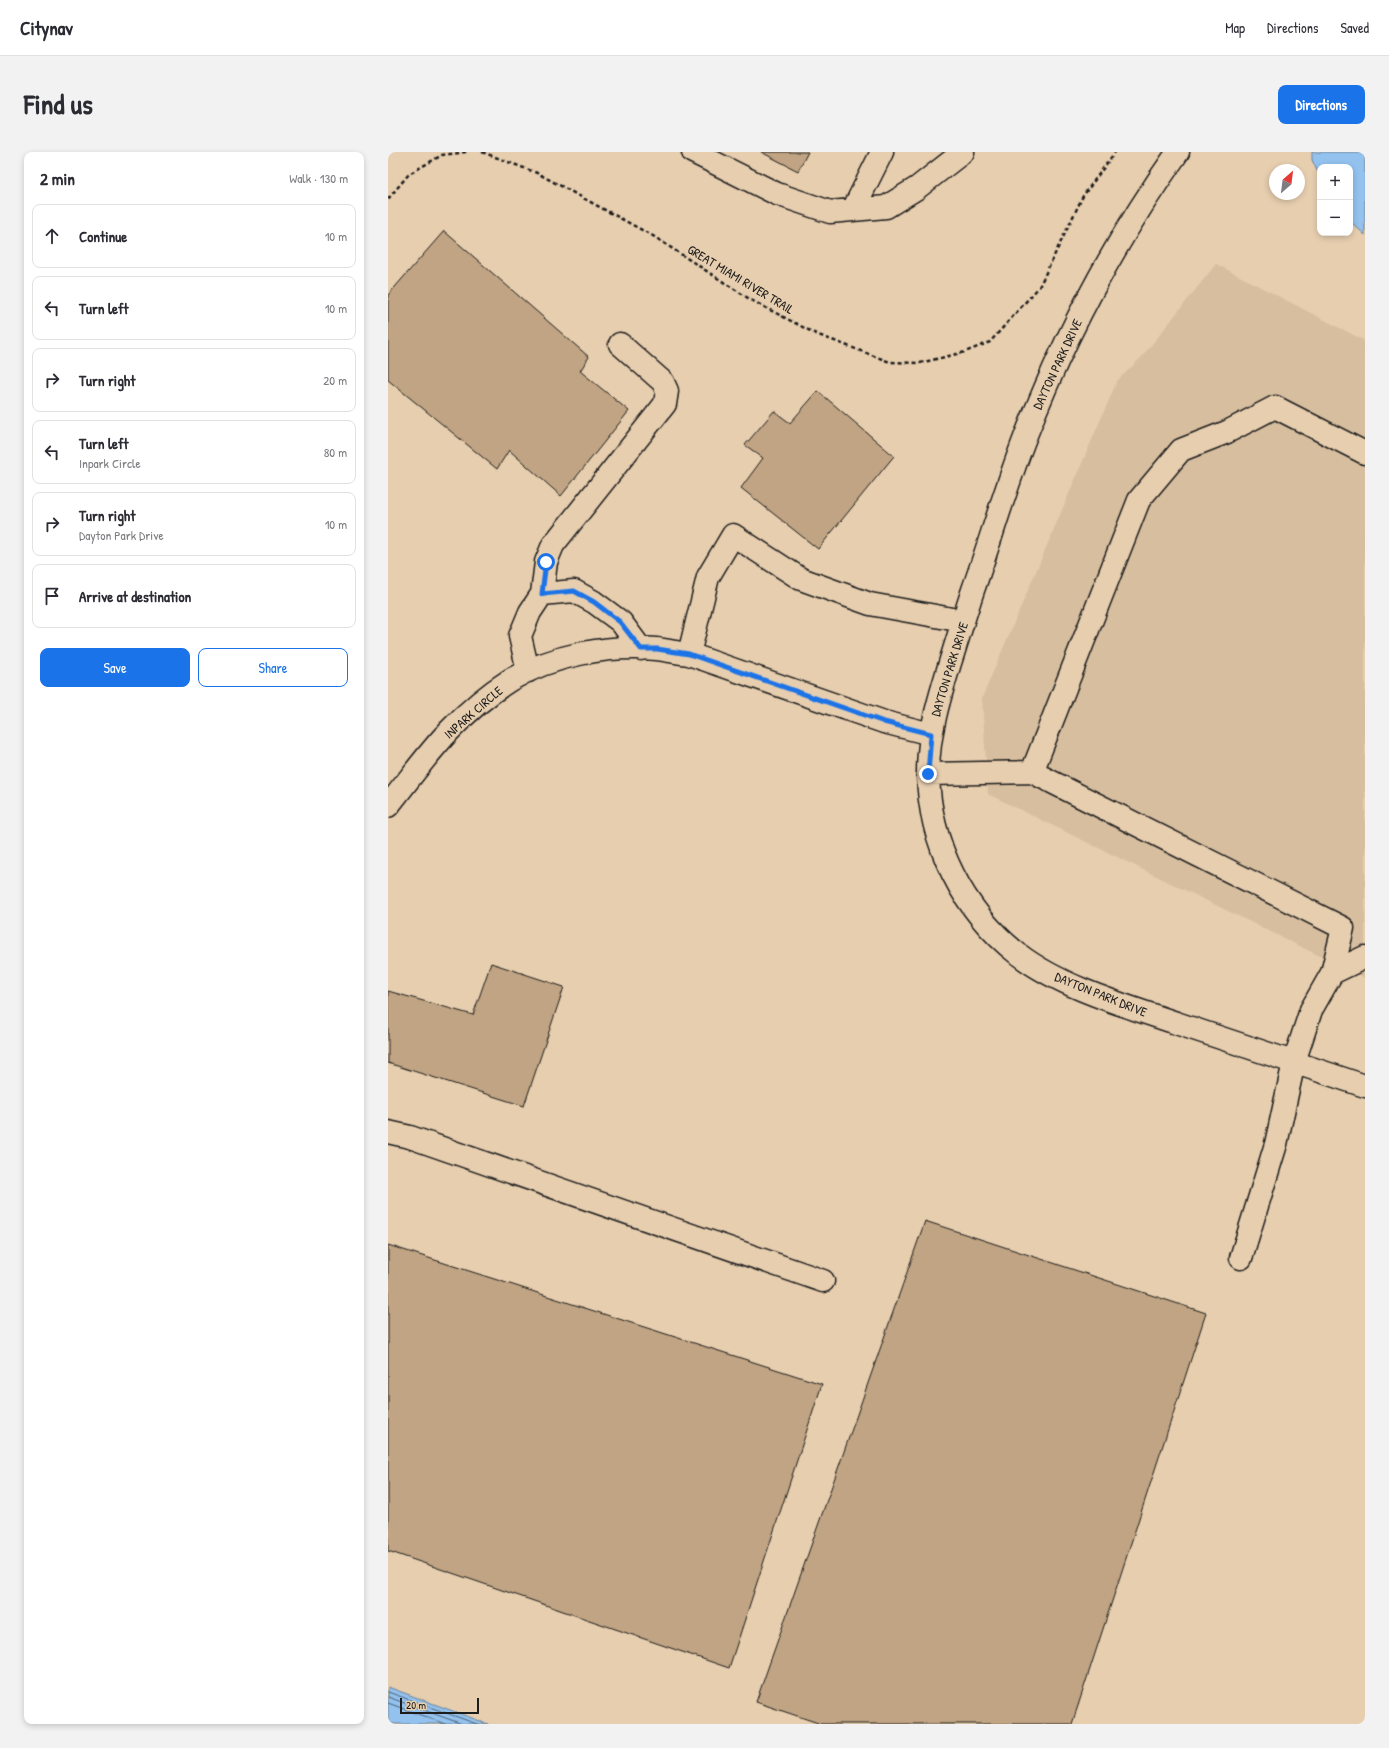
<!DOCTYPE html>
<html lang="en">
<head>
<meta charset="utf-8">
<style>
  :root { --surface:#fff; --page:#f2f2f3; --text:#2b2b33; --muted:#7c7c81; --line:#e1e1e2; --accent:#1a73e8 }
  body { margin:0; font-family:"Patrick Hand",sans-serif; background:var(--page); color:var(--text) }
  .controls { position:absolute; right:12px; top:12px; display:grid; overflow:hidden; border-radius:8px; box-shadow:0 2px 6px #0003 }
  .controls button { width:36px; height:36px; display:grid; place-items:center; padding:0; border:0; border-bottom:1px solid var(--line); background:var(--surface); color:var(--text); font:20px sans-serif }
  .compass { position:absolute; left:881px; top:12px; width:36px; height:36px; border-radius:50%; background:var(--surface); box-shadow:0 2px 6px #0003; rotate:28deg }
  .scale { position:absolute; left:12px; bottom:10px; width:79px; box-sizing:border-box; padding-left:4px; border:2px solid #1c1c1c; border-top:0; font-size:11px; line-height:14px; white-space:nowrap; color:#1c1c1c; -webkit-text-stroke:3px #e7ceaf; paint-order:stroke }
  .stop { position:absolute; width:12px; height:12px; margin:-9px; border:3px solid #1a73e8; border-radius:50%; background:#fff }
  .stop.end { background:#1a73e8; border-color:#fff; box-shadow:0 1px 4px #0008 }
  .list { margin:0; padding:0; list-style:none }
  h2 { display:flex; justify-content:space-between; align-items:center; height:52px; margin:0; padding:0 16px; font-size:17px }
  h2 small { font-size:13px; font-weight:400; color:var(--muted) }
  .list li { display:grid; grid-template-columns:26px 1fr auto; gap:12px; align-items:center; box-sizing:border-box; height:64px; margin:0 8px 8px; padding:0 8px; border:1px solid var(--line); border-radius:8px }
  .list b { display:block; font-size:15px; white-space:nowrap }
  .list p { margin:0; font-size:13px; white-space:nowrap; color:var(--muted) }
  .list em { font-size:13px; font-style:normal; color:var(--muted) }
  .actions { display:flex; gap:8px; padding:12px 16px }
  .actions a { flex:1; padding:9px 0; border:1px solid var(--accent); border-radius:8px; text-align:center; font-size:14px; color:var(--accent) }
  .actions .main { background:var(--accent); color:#fff }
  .icon { flex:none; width:22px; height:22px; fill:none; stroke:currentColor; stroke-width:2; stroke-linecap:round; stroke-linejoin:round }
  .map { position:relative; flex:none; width:977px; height:1572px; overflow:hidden; border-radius:8px }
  header { display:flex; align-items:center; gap:24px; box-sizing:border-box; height:56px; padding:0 20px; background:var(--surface); border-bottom:1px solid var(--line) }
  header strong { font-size:19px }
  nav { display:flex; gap:22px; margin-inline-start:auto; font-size:14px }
  .intro { display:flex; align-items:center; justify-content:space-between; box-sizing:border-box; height:96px; padding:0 24px }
  h1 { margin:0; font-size:28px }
  .button { padding:10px 18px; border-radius:8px; background:var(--accent); color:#fff; font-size:14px; font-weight:700 }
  main { display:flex; gap:24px; padding:0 24px }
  aside { flex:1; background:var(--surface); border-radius:8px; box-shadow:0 2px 6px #0003 }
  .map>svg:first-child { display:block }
  .built { fill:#d7be9f }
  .water { fill:#93c2ee; stroke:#63809a }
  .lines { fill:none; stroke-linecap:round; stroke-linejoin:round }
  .shore { stroke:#4c5e70; stroke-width:1 }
  .building { fill:#c0a483; stroke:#1c1c1c }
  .minor-casing { stroke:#1c1c1c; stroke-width:25 }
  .path { stroke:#1c1c1c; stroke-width:2.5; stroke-dasharray:4 3; stroke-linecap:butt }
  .minor { stroke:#e7ceaf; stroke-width:22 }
  .route { stroke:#1a73e8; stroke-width:5 }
  .labels { text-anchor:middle; stroke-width:3.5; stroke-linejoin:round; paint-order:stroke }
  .street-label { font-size:13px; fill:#1c1c1c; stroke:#e7ceaf }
</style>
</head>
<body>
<header>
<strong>Citynav</strong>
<nav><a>Map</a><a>Directions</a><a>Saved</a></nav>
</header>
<div class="intro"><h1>Find us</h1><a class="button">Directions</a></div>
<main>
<aside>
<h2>2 min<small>Walk · 130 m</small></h2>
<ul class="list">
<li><svg class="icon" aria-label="ahead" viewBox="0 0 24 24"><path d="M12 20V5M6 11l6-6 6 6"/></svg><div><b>Continue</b></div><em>10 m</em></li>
<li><svg class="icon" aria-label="left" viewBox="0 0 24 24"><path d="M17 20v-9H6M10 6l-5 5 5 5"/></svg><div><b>Turn left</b></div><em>10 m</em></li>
<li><svg class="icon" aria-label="right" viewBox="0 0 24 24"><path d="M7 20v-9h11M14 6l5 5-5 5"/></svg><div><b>Turn right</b></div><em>20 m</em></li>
<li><svg class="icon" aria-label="left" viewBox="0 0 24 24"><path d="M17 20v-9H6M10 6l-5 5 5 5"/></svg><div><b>Turn left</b><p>Inpark Circle</p></div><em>80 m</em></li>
<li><svg class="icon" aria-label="right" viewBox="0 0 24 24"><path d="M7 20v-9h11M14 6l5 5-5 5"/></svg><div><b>Turn right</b><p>Dayton Park Drive</p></div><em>10 m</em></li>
<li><svg class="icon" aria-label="arrive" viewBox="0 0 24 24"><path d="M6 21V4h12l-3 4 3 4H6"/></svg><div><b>Arrive at destination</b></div></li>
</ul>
<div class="actions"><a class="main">Save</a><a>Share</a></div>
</aside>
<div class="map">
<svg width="977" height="1572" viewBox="0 0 977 1572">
  <rect width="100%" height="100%" fill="#e7ceaf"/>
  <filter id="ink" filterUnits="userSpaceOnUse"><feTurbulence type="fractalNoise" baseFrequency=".025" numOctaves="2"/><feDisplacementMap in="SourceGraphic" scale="8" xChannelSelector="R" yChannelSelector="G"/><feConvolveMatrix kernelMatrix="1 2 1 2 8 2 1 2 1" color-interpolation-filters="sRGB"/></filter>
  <g filter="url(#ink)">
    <!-- built -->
    <path class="built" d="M828,112L977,189V826L600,642L594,546L729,229L753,206Z"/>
    <!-- water -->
    <path class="water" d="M924,0H977V83L962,69V15H932V25L924,8Z
      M0,1535L100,1572H0Z"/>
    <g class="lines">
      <!-- shore -->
      <path class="shore" d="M0,1540L89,1572
        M0,1545L74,1572
        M0,1551L57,1572"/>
    </g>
    <!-- building -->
    <path class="building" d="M373,0H420L410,19Z
      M56,79L201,205L192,219L241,259L173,344L121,298L109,317L0,228V143Z
      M430,239L506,304L430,397L353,336L375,306L357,293L386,259L402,271Z
      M103,811L176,835L136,954L0,911V839L85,863Z
      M537,1069L818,1161L684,1572H433L368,1550Z
      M0,1093L434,1232L341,1516L0,1399Z"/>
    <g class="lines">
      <defs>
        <path id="minor" d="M305,0L389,42L442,60L498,55L529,36L575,0
          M790,0C728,87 677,183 638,283C618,334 603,387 585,438C577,462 570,486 562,511C551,547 540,583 540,621C541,691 575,759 630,802C674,836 739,854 791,872C853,893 915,913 977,934
          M465,58L494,0
          M154,442L158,410L165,393L277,252L279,239L275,230L232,192
          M301,502L320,425L345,383L413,427L482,452L575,469
          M140,519L132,484L142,460L154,442L186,439L206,450L233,470L253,497
          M644,620L955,776L944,821
          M540,622L644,620L751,348L793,298L839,280L887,255L977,301
          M0,654C20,629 39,602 61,579C79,560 100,542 122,528C165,503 219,493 268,497C279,498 290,501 301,502L496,570L543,582
          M0,980L22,985L435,1129
          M853,1106L888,992L906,910L923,858L944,821L977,805"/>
      </defs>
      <!-- minor casing -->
      <use href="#minor" class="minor-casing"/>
      <!-- path -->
      <path class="path" d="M94,0L149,21L265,84L363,148L428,182L502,210L532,211L577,200L602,190L651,135L695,44L727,0
        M0,47L21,22L54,3L79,0"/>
      <!-- minor -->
      <use href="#minor" class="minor"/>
    </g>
  </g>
  <g class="lines" filter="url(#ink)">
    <!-- route -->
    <path class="route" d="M158,410L154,442L186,439L206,450L232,470L253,497H269L301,502L496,570L543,582L540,622"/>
  </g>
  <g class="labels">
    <!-- street labels -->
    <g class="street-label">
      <text transform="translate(353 127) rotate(31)" y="5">GREAT MIAMI RIVER TRAIL</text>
      <text transform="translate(669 212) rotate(-65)" y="5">DAYTON PARK DRIVE</text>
      <text transform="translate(561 517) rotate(-73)" y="5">DAYTON PARK DRIVE</text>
      <text transform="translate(85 560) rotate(-41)" y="5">INPARK CIRCLE</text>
      <text transform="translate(713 842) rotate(22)" y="5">DAYTON PARK DRIVE</text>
    </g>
  </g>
</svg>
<div class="controls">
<button>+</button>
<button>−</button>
</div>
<svg class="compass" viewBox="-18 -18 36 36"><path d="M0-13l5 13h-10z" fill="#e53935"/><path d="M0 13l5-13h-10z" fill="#7c7c81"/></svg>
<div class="scale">20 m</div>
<div class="stop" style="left:158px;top:410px"></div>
<div class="stop end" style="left:540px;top:622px"></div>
</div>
</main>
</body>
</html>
